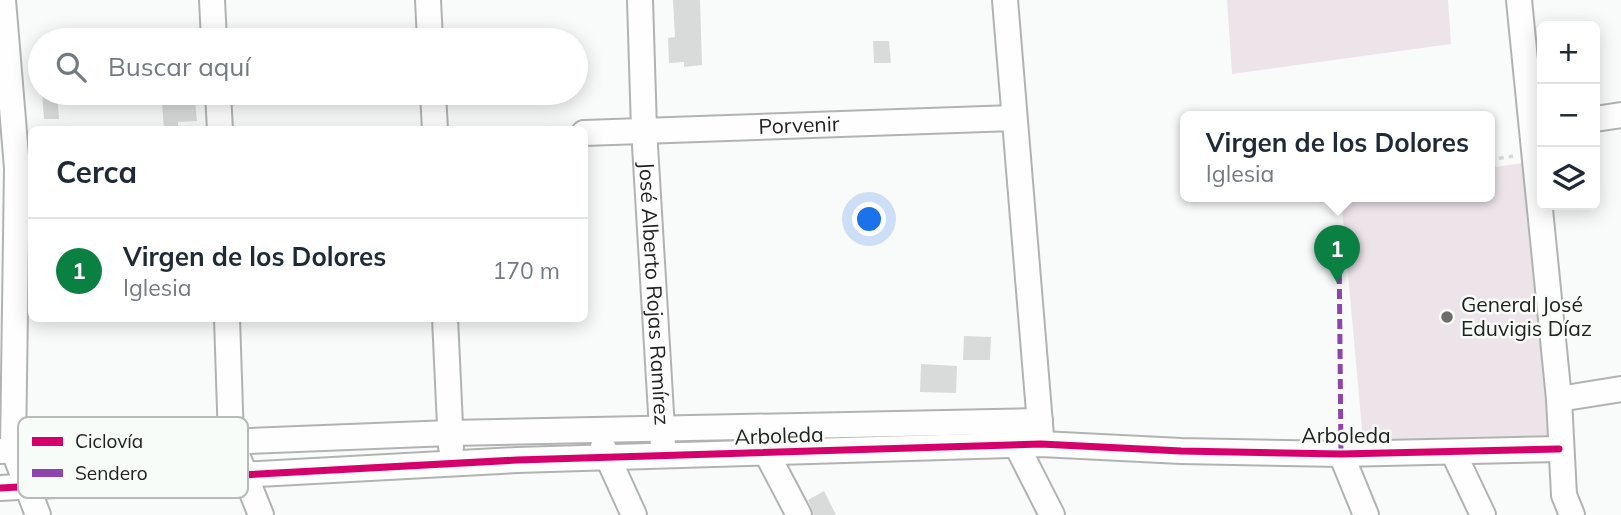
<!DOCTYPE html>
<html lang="es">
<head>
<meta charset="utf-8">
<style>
  :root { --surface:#fff; --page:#f2f2f3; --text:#1f2937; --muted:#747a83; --line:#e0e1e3; --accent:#0b8043 }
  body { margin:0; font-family:Mulish,sans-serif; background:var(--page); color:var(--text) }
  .controls { position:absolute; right:21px; top:21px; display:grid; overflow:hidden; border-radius:10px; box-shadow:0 4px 18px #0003 }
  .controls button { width:63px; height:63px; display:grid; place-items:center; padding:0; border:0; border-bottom:2px solid var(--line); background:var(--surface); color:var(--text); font:35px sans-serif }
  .you { position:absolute; left:870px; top:220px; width:24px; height:24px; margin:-18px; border:5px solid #fff; border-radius:50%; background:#1a73e8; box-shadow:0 0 0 10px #1a73e833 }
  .badge { display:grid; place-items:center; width:46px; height:46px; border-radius:50%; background:var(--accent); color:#fff; font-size:23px; font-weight:700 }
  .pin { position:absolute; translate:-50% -58px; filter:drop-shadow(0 2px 4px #0008) }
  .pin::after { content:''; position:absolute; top:37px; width:24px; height:21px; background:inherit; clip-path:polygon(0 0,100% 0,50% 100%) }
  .popup { position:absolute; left:1180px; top:111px; width:315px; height:91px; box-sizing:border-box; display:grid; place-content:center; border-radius:10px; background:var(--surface); filter:drop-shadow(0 2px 5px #0005); font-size:23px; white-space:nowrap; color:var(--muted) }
  .popup b { font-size:26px; color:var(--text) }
  .popup::after { content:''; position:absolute; left:50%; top:100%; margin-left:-14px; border:14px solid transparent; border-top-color:var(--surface) }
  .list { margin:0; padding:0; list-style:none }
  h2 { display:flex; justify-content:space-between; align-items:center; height:91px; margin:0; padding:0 28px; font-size:30px }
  h2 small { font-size:23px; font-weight:400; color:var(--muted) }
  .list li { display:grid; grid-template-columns:46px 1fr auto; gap:21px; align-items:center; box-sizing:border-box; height:105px; padding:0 28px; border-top:2px solid var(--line) }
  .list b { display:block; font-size:26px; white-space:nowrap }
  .list p { margin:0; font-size:23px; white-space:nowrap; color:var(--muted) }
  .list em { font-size:23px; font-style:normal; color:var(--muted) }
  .icon { flex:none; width:38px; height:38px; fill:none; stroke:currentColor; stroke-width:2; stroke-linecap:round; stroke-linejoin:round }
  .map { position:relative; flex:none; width:1621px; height:515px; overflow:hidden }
  .search { position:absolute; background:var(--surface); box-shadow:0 4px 18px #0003; left:28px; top:28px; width:560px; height:77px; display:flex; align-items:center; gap:18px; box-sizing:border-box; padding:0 24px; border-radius:38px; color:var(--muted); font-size:26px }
  .panel { position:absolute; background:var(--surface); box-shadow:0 4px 18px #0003; left:28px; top:126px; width:560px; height:196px; border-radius:10px }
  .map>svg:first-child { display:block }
  .green { fill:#ede4ea }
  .building { fill:#d9dbda }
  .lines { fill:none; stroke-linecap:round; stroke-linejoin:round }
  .minor-casing { stroke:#b1b3b1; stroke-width:28 }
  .path { stroke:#d7d8d7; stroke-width:3.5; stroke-dasharray:5 5; stroke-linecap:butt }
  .minor { stroke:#fefefe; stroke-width:24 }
  .quiet { stroke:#8e44ad; stroke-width:5; stroke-dasharray:10 5; stroke-linecap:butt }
  .cycleway-casing { stroke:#f8fcf9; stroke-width:11 }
  .cycleway { stroke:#d6006c; stroke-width:7 }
  .poi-dot { fill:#6c6d6c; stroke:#f8fcf9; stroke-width:2.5 }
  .labels { text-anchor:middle; stroke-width:5; stroke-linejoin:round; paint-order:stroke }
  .street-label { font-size:21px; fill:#202120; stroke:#f8fcf9 }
  .poi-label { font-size:21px; fill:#202120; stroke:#f8fcf9; text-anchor:start }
  .key { fill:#f8fcf9; stroke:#b7bab8; stroke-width:2 }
  .key-label { font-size:19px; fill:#202120 }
</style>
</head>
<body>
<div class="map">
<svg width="1621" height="515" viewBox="0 0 1621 515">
  <rect width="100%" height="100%" fill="#f9fbfa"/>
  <!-- green -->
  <path class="green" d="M1227,0H1448L1451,44L1232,74Z
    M1530,162L1553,437L1364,451L1341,197H1489V168Z"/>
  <!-- building -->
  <path class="building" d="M673,0H700L702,65L684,67V62L669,63L668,38L675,37Z
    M873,41H889L891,63H874Z
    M42,93H57L59,119H44Z
    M195,101L197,121L178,122V130H164L162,103Z
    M964,336L991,337L990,360H963Z
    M921,364L957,366L956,393L920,392Z
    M824,491L836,515H814L808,500Z"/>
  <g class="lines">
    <defs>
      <g id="minor">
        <path d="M3,0L17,168L13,449L38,515"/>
        <path d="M212,0L214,40"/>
        <path d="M428,0L430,40"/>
        <path id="s1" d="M640,0L644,129L663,446"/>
        <path d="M1005,0L1041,436"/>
        <path d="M1519,0L1559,399L1564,495L1572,515"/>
        <path d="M218,93L220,130"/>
        <path d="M433,93L435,130"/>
        <path d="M1595,119L1621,115"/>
        <path id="s2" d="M584,133L1014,118"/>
        <path d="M227,318L231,440L261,515"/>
        <path d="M445,318L451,447"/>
        <path d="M1559,399L1621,389"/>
        <path d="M1017,446L1052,515"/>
        <path d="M603,447L634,515"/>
        <path d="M0,451L450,433L1040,421"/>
        <path d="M1453,452L1483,515"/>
        <path d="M767,454L799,515"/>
        <path d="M1341,454L1366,515"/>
        <path d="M0,488L517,460L1041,444L1181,451L1341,454L1559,449"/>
      </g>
    </defs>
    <!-- minor casing -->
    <use href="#minor" class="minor-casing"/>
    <!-- path -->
    <path class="path" d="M1489,160L1513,156"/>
    <!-- minor -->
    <use href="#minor" class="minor"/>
    <!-- quiet -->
    <path class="quiet" d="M1339,244L1341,454"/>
    <defs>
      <path id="cycleway" d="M0,488L517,460L1041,444L1181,451L1341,454L1559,449"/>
    </defs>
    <!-- cycleway casing -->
    <use href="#cycleway" class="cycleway-casing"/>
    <!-- cycleway -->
    <use href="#cycleway" class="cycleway"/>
  </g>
  <!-- markers -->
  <circle class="poi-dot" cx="1447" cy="317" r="7"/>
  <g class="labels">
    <!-- street labels -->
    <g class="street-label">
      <text dy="7" stroke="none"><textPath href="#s2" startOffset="215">Porvenir</textPath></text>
      <text dy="7" stroke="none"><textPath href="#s1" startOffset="294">José Alberto Rojas Ramírez</textPath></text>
      <text transform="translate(779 436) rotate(-2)" y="7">Arboleda</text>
      <text x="1346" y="443">Arboleda</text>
    </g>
    <!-- poi labels -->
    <g class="poi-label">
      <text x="1461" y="312">General José<tspan x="1461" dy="24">Eduvigis Díaz</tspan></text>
    </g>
  </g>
  <!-- legend -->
  <rect x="18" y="417" width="230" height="81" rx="10" class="key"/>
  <rect x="32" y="437" width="31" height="9" fill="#d6006c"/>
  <rect x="32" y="469" width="31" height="8" fill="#8e44ad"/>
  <g class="key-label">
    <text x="75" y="448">Ciclovía</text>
    <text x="75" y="480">Sendero</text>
  </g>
</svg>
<div class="controls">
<button>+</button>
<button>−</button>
<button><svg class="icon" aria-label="layers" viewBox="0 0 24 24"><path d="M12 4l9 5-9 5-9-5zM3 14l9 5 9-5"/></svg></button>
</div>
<div class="you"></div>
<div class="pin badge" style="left:1337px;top:283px">1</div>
<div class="popup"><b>Virgen de los Dolores</b>Iglesia</div>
<div class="search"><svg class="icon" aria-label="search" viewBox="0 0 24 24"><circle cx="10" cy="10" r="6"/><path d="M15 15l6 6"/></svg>Buscar aquí</div>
<section class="panel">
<h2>Cerca<small></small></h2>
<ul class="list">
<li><span class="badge">1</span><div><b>Virgen de los Dolores</b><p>Iglesia</p></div><em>170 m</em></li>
</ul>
</section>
</div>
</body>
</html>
